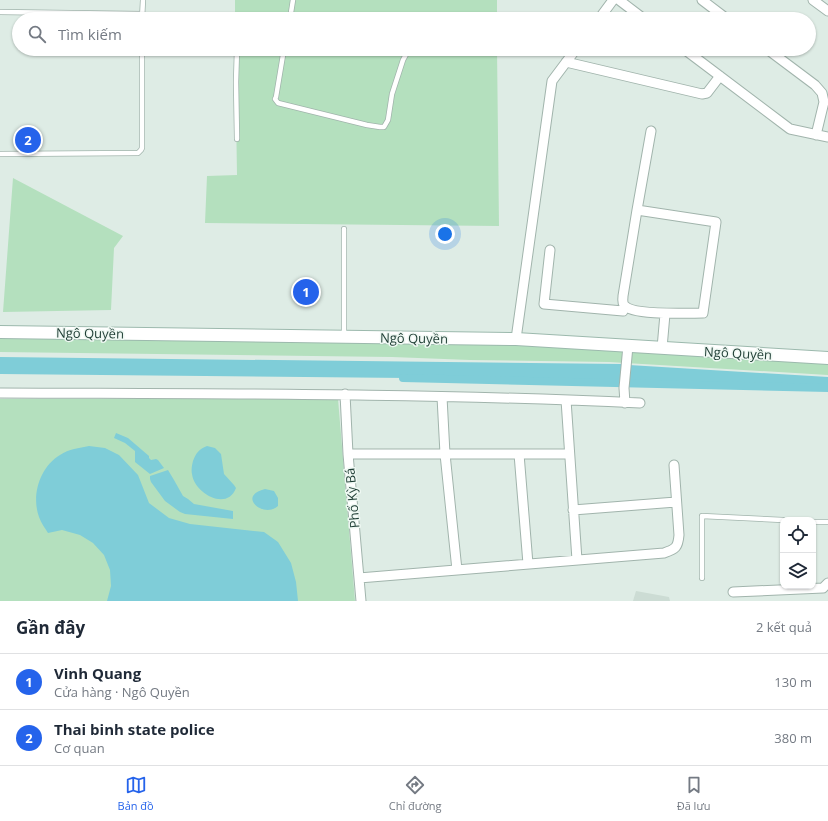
<!DOCTYPE html>
<html lang="vi">
<head>
<meta charset="utf-8">
<style>
  :root { --surface:#fff; --page:#f6f6f7; --text:#1f2937; --muted:#747a83; --line:#e0e1e3; --accent:#2563eb }
  body { margin:0; font-family:"Open Sans",sans-serif; background:var(--page); color:var(--text) }
  .controls { position:absolute; right:12px; bottom:12px; display:grid; overflow:hidden; border-radius:8px; box-shadow:0 1px 3px #0004 }
  .controls button { width:36px; height:36px; display:grid; place-items:center; padding:0; border:0; border-bottom:1px solid var(--line); background:var(--surface); color:var(--text); font:20px sans-serif }
  .you { position:absolute; left:445px; top:234px; width:14px; height:14px; margin:-10px; border:3px solid #fff; border-radius:50%; background:#1a73e8; box-shadow:0 0 0 6px #1a73e833 }
  .badge { display:grid; place-items:center; width:26px; height:26px; border-radius:50%; background:var(--accent); color:#fff; font-size:13px; font-weight:700 }
  .pin { position:absolute; translate:-50% -50%; border:2px solid #fff; box-shadow:0 1px 4px #0006 }
  .list { margin:0; padding:0; list-style:none }
  h2 { display:flex; justify-content:space-between; align-items:center; height:52px; margin:0; padding:0 16px; font-size:17px }
  h2 small { font-size:13px; font-weight:400; color:var(--muted) }
  .list li { display:grid; grid-template-columns:26px 1fr auto; gap:12px; align-items:center; box-sizing:border-box; height:56px; padding:0 16px; border-top:1px solid var(--line) }
  .list b { display:block; font-size:15px; white-space:nowrap }
  .list p { margin:0; font-size:13px; white-space:nowrap; color:var(--muted) }
  .list em { font-size:13px; font-style:normal; color:var(--muted) }
  .icon { flex:none; width:22px; height:22px; fill:none; stroke:currentColor; stroke-width:2; stroke-linecap:round; stroke-linejoin:round }
  .map { position:relative; flex:none; width:828px; height:601px; overflow:hidden }
  .search { position:absolute; background:var(--surface); box-shadow:0 1px 3px #0004; left:12px; right:12px; top:12px; height:44px; display:flex; align-items:center; gap:10px; box-sizing:border-box; padding:0 14px; border-radius:22px; color:var(--muted); font-size:15px }
  .sheet { height:164px; background:var(--surface) }
  nav { display:flex; justify-content:space-around; align-items:center; box-sizing:border-box; height:56px; border-top:1px solid var(--line); background:var(--surface); font-size:11px; color:var(--muted) }
  nav a { display:grid; justify-items:center; gap:2px }
  nav .on { color:var(--accent) }
  .map>svg:first-child { display:block }
  .built { fill:#ccdcd4 }
  .green { fill:#b4e0be }
  .water { fill:#7fcdd8 }
  .lines { fill:none; stroke-linecap:round; stroke-linejoin:round }
  .canal { stroke:#7fcdd8; stroke-width:8 }
  .lane-casing { stroke:#a1b4ac; stroke-width:6 }
  .street-casing { stroke:#a1b4ac; stroke-width:11 }
  .secondary-casing { stroke:#9cb9ad; stroke-width:14 }
  .lane { stroke:#fff; stroke-width:4.5 }
  .street { stroke:#fff; stroke-width:9 }
  .secondary { stroke:#fff; stroke-width:12 }
  .labels { text-anchor:middle; stroke-width:3; stroke-linejoin:round; paint-order:stroke }
  .street-label { font-size:13px; fill:#1e3d34; stroke:#eff8f3 }
</style>
</head>
<body>
<div class="map">
<svg width="828" height="601" viewBox="0 0 828 601">
  <rect width="100%" height="100%" fill="#deece5"/>
  <!-- built -->
  <path class="built" d="M636,591L669,597L670,601H633Z"/>
  <!-- green -->
  <path class="green" d="M235,0H497V19H235Z
    M235,49H497L499,226L205,223L207,176L237,175Z
    M13,178L123,236L114,248L111,310L3,312Z
    M116,338L572,346L828,363V375L609,362L470,360L392,357L0,352V339Z
    M0,399H338L355,601H0Z"/>
  <!-- water -->
  <path class="water" d="M0,357L622,364L621,380L0,374Z
    M629,365L828,377V388L629,384Z
    M116,433L128,438L149,456V458L151,460L156,459L158,460L164,468L150,474L135,462V451L125,443L114,438Z
    M89,446L105,448L119,455L138,475L149,503L169,518L190,524L264,532L278,542L291,563L296,582L298,601H107L111,586L110,570L104,555L93,543L80,535L62,530L48,533C45,528 41,523 39,517C31,495 40,467 60,455C69,449 79,448 89,446Z
    M207,446L215,448L221,454L224,474L234,485L236,488C227,512 194,493 192,474C191,470 192,465 193,461C196,453 199,449 207,446Z
    M168,470L174,480L183,496L188,499L194,504L233,511V519L185,514L180,512L165,501L151,482L150,479V476Z
    M265,489L274,491L278,498V506C264,519 236,496 265,489Z"/>
  <g class="lines">
    <!-- canal -->
    <path class="canal" d="M403,378L828,388"/>
    <defs>
      <path id="lane" d="M0,12L142,14
        M142,19L143,0
        M290,19L293,0
        M237,49L236,82L237,139
        M284,49L276,97L275,99L278,103L367,125L380,127H384L388,120L392,94L403,60L409,49
        M0,154L138,153L141,150L142,148V49
        M344,229V335
        M813,522H828
        M702,578V516L783,520"/>
      <path id="street" d="M619,0L644,19
        M702,0L727,19
        M813,0L828,11
        M599,19L613,0
        M684,49L790,129L828,137
        M767,49L815,85L822,93L824,102L816,135
        M566,62L702,94L707,93L720,76
        M637,210L623,296C623,299 622,302 624,305C632,316 689,313 703,313L716,222L637,210L651,131
        M550,250L544,304L623,311L624,306
        M516,339L552,81L576,49
        M662,348L665,314
        M0,393C213,394 427,393 640,403
        M345,394L348,454L361,601
        M442,397L445,454L457,570
        M566,400L577,560
        M625,403L624,388L628,346
        M348,454H569
        M519,454L528,564
        M573,510L676,502
        M359,578L664,553C676,549 678,547 679,535L674,465
        M733,592L823,588L828,583"/>
      <path id="secondary" d="M0,332L516,339L828,358"/>
    </defs>
    <!-- lane casing -->
    <use href="#lane" class="lane-casing"/>
    <!-- street casing -->
    <use href="#street" class="street-casing"/>
    <!-- secondary casing -->
    <use href="#secondary" class="secondary-casing"/>
    <!-- lane -->
    <use href="#lane" class="lane"/>
    <!-- street -->
    <use href="#street" class="street"/>
    <!-- secondary -->
    <use href="#secondary" class="secondary"/>
  </g>
  <g class="labels">
    <!-- street labels -->
    <g class="street-label">
      <text transform="translate(90 333) rotate(1)" y="5">Ngô Quyền</text>
      <text transform="translate(414 338) rotate(1)" y="5">Ngô Quyền</text>
      <text transform="translate(738 353) rotate(3)" y="5">Ngô Quyền</text>
      <text transform="translate(352 498) rotate(-95)" y="5">Phố Kỳ Bá</text>
    </g>
  </g>
</svg>
<div class="controls">
<button><svg class="icon" aria-label="locate" viewBox="0 0 24 24"><circle cx="12" cy="12" r="6"/><path d="M12 2v4M12 18v4M2 12h4M18 12h4"/></svg></button>
<button><svg class="icon" aria-label="layers" viewBox="0 0 24 24"><path d="M12 4l9 5-9 5-9-5zM3 14l9 5 9-5"/></svg></button>
</div>
<div class="you"></div>
<div class="pin badge" style="left:306px;top:292px">1</div>
<div class="pin badge" style="left:28px;top:140px">2</div>
<div class="search"><svg class="icon" aria-label="search" viewBox="0 0 24 24"><circle cx="10" cy="10" r="6"/><path d="M15 15l6 6"/></svg>Tìm kiếm</div>
</div>
<section class="sheet">
<h2>Gần đây<small>2 kết quả</small></h2>
<ul class="list">
<li><span class="badge">1</span><div><b>Vinh Quang</b><p>Cửa hàng · Ngô Quyền</p></div><em>130 m</em></li>
<li><span class="badge">2</span><div><b>Thai binh state police</b><p>Cơ quan</p></div><em>380 m</em></li>
</ul>
</section>
<nav>
<a class="on"><svg class="icon" aria-label="map" viewBox="0 0 24 24"><path d="M3 6l6-2 6 2 6-2v14l-6 2-6-2-6 2zM9 4v14M15 6v14"/></svg>Bản đồ</a>
<a><svg class="icon" aria-label="directions" viewBox="0 0 24 24"><path d="M12 3l9 9-9 9-9-9zM9 14v-3h6M13 9l2 2-2 2"/></svg>Chỉ đường</a>
<a><svg class="icon" aria-label="saved" viewBox="0 0 24 24"><path d="M7 4h10v16l-5-4-5 4z"/></svg>Đã lưu</a>
</nav>
</body>
</html>
